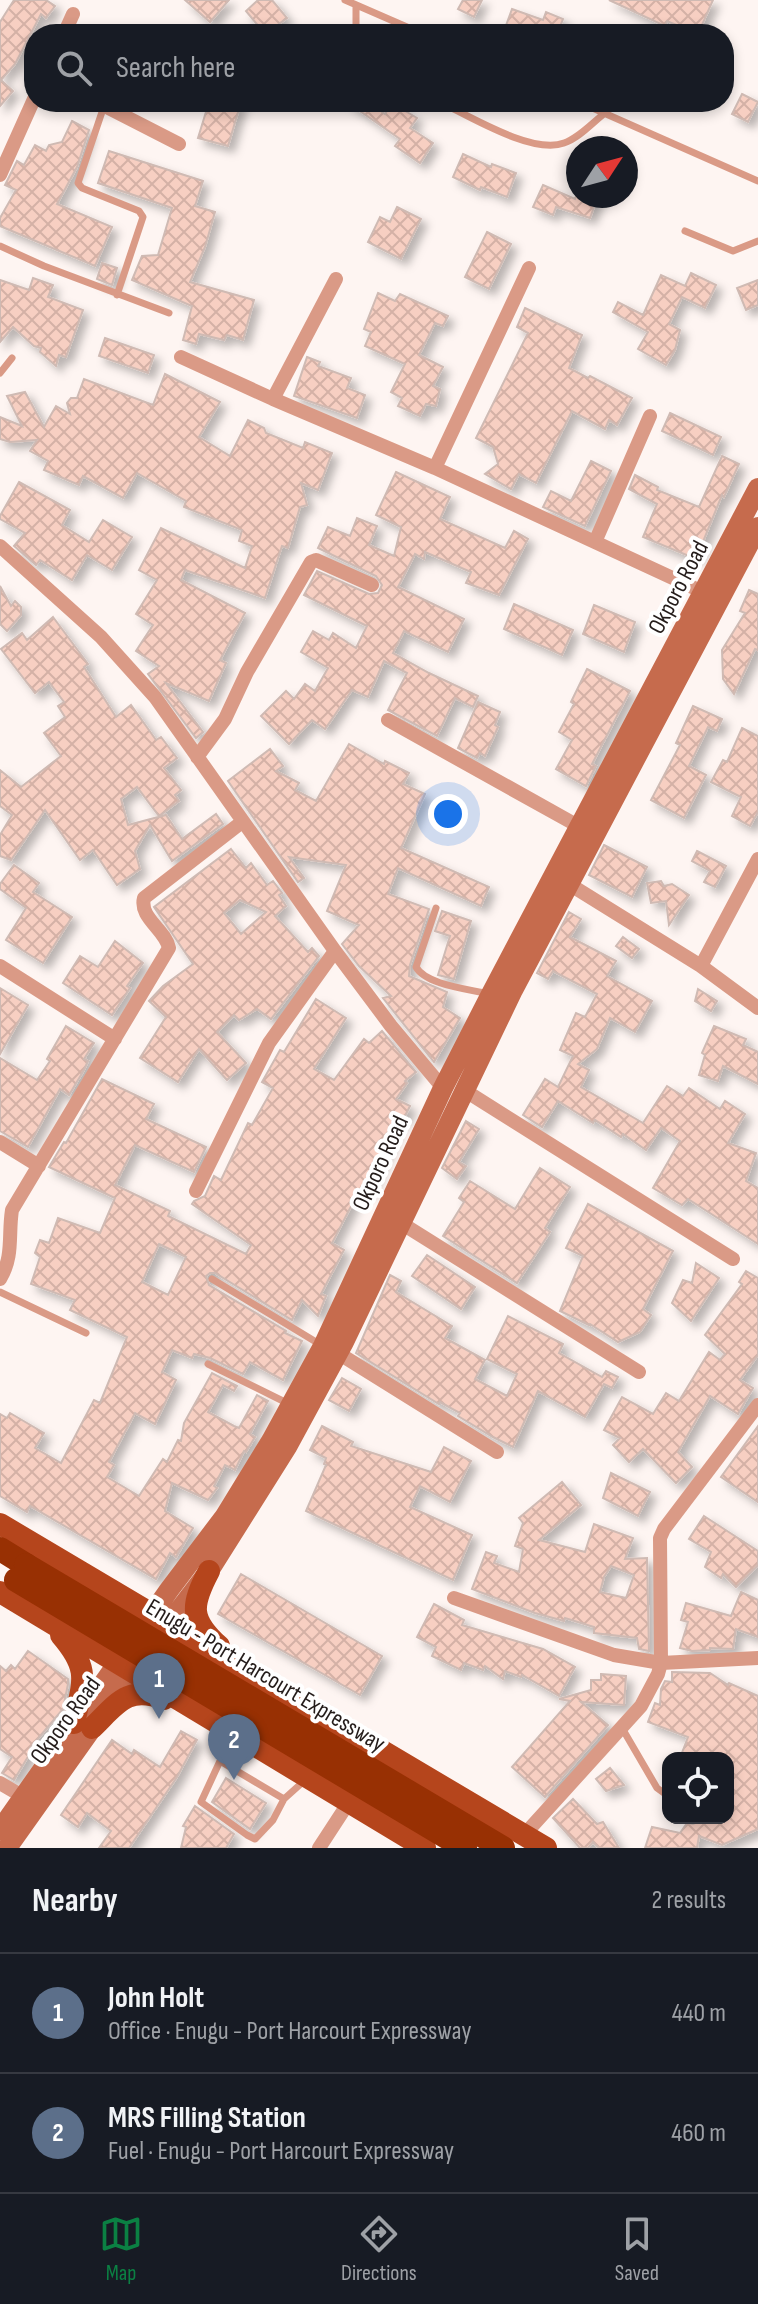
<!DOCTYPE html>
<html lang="en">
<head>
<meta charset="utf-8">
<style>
  :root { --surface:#171b24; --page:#242831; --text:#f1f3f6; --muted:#9ea1a6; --line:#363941; --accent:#0b8043 }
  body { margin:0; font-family:"Sofia Sans Condensed",sans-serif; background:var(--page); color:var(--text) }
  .controls { position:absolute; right:24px; bottom:24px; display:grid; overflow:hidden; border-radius:16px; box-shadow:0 4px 12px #0003 }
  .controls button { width:72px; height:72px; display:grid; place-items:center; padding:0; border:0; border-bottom:2px solid var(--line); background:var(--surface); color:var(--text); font:40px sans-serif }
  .compass { position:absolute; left:566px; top:136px; width:72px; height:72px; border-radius:50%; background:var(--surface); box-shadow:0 4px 12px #0003; rotate:54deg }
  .you { position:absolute; left:448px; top:814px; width:28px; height:28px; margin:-20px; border:6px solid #fff; border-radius:50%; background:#1a73e8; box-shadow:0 0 0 12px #1a73e833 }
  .badge { display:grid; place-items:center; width:52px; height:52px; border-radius:50%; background:var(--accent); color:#fff; font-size:26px; font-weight:700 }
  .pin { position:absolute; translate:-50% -66px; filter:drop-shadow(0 2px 4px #0008) }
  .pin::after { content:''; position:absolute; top:42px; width:28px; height:24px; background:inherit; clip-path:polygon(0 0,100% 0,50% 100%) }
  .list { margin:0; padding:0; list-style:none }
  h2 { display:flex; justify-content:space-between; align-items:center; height:104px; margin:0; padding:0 32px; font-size:34px }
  h2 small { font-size:26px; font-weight:400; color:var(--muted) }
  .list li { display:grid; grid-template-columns:52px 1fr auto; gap:24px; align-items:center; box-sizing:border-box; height:120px; padding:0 32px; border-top:2px solid var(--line) }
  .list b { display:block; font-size:30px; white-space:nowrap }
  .list p { margin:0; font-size:26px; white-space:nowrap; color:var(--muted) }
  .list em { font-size:26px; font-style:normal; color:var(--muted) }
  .icon { flex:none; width:44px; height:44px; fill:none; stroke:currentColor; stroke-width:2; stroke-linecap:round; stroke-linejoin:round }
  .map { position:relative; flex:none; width:758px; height:1848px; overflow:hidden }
  .search { position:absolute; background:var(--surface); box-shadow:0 4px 12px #0003; left:24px; right:24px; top:24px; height:88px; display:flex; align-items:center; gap:20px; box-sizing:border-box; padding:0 28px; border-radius:32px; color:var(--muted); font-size:30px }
  .sheet { height:344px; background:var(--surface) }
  nav { display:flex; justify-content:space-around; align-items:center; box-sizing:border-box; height:112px; border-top:2px solid var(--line); background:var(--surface); font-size:22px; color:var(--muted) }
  nav a { display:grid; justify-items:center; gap:4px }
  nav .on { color:var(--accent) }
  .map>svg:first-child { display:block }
  .building { fill:url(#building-cross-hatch); stroke:#cfbab3; stroke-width:2; fill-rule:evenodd; filter:url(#shadow) }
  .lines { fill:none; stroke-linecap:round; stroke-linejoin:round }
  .lane { stroke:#da9a86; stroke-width:7 }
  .street { stroke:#da9a86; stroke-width:14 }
  .secondary { stroke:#c66b4d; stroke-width:20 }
  .primary { stroke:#b5451c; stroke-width:22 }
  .highway { stroke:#983003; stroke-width:24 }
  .highway-bridge { stroke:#983003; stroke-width:24 }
  .labels { text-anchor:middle; stroke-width:8; stroke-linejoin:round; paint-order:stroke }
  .street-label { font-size:24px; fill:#241c1a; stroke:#fff }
</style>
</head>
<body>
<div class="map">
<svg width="758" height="1848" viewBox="0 0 758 1848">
  <defs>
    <pattern id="building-cross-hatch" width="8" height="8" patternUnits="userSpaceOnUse" patternTransform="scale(2)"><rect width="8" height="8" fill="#f7cfc2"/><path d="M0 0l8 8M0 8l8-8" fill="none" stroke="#d4b1a6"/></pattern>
    <filter id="shadow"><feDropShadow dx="6" dy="6" stdDeviation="4" flood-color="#0004"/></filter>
  </defs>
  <rect width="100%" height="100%" fill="#fef5f2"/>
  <!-- building -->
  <path class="building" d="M14,0H46L55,6L46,18L41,14L15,64L1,80L13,91L0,106V22Z
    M185,0H229L210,22Z
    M258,0H272L287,18L279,24L287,34H265L246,11Z
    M463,0H482L474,17L458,9Z
    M609,0H713L698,34L667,21L665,26Z
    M512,9L543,20L546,12L563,19L557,34H539L526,29L524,34H511L504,31Z
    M742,94L758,102L748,122L732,114Z
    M209,102H241L228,146L198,138Z
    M347,102H368L385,114L392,103L417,118L410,128L433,143L420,163L395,146L400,139Z
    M72,121L89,130L77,167L57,204L112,227L95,266L0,226V218L16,190L5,185L17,161L24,165L35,145L46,151L49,145L62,142Z
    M109,151L203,181L195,206L215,212L205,247L190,282L254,300L243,340L227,335L224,340L199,334L196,344L183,340L192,306L132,280L142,256L158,255L172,208L98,183Z
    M463,154L491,167L492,164L516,173L507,197L481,187L480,190L453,177Z
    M543,185L575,199L576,196H598L590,218L556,207L553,215L533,207Z
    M397,207L421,219L401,259L368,242L380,217L390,222Z
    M487,232L511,244L489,289L465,277Z
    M102,263L117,268L112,285L97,279Z
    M691,273L716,285L705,308L682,297L669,324L680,330L675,350L666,365L638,349L648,332L613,312L618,302L643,315L661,275L685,286Z
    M33,278L53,285L48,297L83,310L66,357L59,355L56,366L40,352L41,348L34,346L13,327L0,342V280L29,290Z
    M758,280V305L746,310L737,288Z
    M378,293L395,301L400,294L448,316L443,326L435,323L419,355L443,367L433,386L440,389L436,406L426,404L420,416L398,406L402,398L391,392L405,364L365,346L371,332L364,329Z
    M525,308L582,335L569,368L588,378L590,376L632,398L617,425L609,420L605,429L572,411L536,483L519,474L511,489L485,474L498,464L493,447L476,438L528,333L517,327Z
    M105,338L154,355L148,373L99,356Z
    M307,357L320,362L318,366L351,378L347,388L365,395L357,418L294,396Z
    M165,374L220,402L199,437L230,456L248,420L264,428L266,433L303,448L305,442L332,453L318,490L301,483L307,505L300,507L288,548L282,546L265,598L185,570L181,580L245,613L220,660L226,663L209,701L166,683L203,732L196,738L148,674L159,666L136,651L153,625L136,614L157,580L139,570L161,528L245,568L252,546L239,541L242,530L184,507L186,501L137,473L123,498L83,476L79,485L44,470L48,461L30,451L37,440L10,442L0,439V417L22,426L7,396L25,392L44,427L56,406L70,414L67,403L71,398H77L84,379L153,405Z
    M670,413L721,437L713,455L662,431Z
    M722,456L739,464L724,497L722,495L696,559L643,537L657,504L629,489L635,475L658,487L657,490L699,507Z
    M591,461L611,471L585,526L543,507L551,491L571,501Z
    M396,472L450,497L440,519L505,548L514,531L528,539L499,595L466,583L471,572L425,552L424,559L415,554L398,587L464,619L448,652L404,631L393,653L429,673L478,696L473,707L455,698L437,736L388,710L407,673L384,661L368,697L352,690L325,729L312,720L289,744L261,716L286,691L294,699L305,684L315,691L328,668L301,652L313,631L329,640L333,633L356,648L367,626L304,595L317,571L369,594L378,593L382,585L376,576L318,548L328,527L350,536L357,518L377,526L369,545L394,556L401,527L376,515Z
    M19,482L70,510L62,525L89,542L103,520L132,537L112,570L87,555L72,580L40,560L36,565L14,546L25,533L0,519V516Z
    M0,586L11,606L15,601L21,607V615L7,631L0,624Z
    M749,590L758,594V650L755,649L734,694L723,679L722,650L745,613L740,611Z
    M514,604L573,630L562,655L504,629Z
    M594,605L635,622L624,652L583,634Z
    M53,617L88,664L84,667L116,717L131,705L156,740L161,737L177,758L164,768L181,790L175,795L179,801L159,816L137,787L121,799L128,825L166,815L182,839L216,814L223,824L172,861L150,825L135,851L140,869L117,885L93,850L80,860L45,810L11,860L0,856V835L12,815L0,806V770L21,787L61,756L44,733L65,717L58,706L64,702L49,682L35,693L1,649L22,633L27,640Z
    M587,669L630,691L592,764L596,766L586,786L556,769L572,740L559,732L574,704L571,702Z
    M478,702L500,712L495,725L498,727L485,756L480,753L477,758L458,748Z
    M693,706L722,719L717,731L708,727L689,766L706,775L684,818L651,800L680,745L676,743Z
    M742,728L758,736V812L750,826L732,816L741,797L711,782L723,760L727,762Z
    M349,744L384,764L385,761L409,773L403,784L425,794L401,848L489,887L481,906L398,868L388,894L429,909L410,965L409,976L447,992L443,1007L460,1018L434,1062L383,998L391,996L359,966L342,944L359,925L327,911L346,865L289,857L304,878L298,882L228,781L270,749L283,766L276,771L299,783L295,790L316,801Z
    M604,845L647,867L632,897L589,875Z
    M231,849L246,868L251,863L267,885L273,881L282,893L279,895L286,906L275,916L308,952L312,948L319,956L271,1019L257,1009L239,1020L234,1015L217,1032L246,1063L227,1080L199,1049L178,1082L140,1058L166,1017L149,1001L163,986L193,964L154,907ZM240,900L266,912L241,934L224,913Z
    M697,851L726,866L715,887L704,882L710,871L692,861Z
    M14,865L39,883L33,892L72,917L43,963L6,940L26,908L0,889V884Z
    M661,881L664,886L672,884L689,895L669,925L666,901L651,903L647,883Z
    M442,911L471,921L454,979L438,975L450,936L435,931Z
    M569,912L581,919L570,937L616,961L607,976L652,1001L635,1032L610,1018L597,1049L578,1064L589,1070L581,1087L643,1123L667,1086L683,1096L689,1088L720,1109L725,1101L745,1114L728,1143L756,1153L746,1181L758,1188V1244L688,1199L682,1205L653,1188L680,1141L661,1128L646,1150L623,1134L621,1137L595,1120L593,1123L558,1101L542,1127L523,1115L545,1079L558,1087L573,1056L560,1050L576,1013L585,1017L597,994L553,971L548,979L537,973Z
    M623,937L639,949L632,958L616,946Z
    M115,941L143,963L127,986L130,988L112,1015L63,983L80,956L98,967Z
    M0,988L28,1005L0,1054Z
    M698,989L717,1001L711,1011L695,1001Z
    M316,999L346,1018L314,1069L334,1080L364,1039L369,1043L382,1031L416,1072L405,1081L407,1083L396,1099L410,1106L403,1120L400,1118L368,1192L361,1187L332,1243L344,1250L321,1294L326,1296L318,1316L302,1300L292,1320L215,1273H210L206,1276L209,1285L286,1331L285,1333L302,1341L283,1380L250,1362L243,1374L210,1358L194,1354L192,1358L172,1350L162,1372L176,1380L155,1424L135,1413L109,1462L114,1465L107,1477L139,1496L163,1459L167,1462L178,1440L181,1441L184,1423L212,1373L237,1386L234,1391L223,1385L208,1412L234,1426L239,1428L257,1395L268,1401L250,1434L255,1437L246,1452L244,1451L235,1470L225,1465L214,1486L217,1488L208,1500L172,1483L165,1511L193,1528L176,1557L170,1553L156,1579L30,1506L27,1512L0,1496V1414L7,1418L10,1413L44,1433L35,1448L61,1463L94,1400L100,1403L127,1337L70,1310L75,1300L31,1284L40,1257L35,1253L40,1240L49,1243L58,1218L100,1233L115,1198L49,1167L64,1142L66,1143L102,1079L154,1104L146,1119L206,1147L194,1172L135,1145L115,1185L170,1211L168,1216L246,1254L251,1245L192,1204L194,1201L205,1196L214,1176L221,1180L248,1123L252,1125L273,1088L262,1082L280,1050L284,1052ZM159,1244L186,1257L168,1295L142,1282Z
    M66,1026L94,1043L84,1059L88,1061L84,1070L69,1095L60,1089L28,1147L0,1131V1058L37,1080L50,1061L47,1059Z
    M714,1026L746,1039L743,1045L758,1052V1084L723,1066L718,1081L699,1075L705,1055L702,1053Z
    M466,1121L479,1129L459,1162L466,1166L457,1179L442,1168Z
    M540,1168L570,1187L545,1228L550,1232L517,1283L443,1236L464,1202L459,1198L470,1181L515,1209Z
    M588,1204L673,1251L643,1309L651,1315L640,1332L618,1342L590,1324L589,1325L560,1311L583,1256L566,1248Z
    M427,1255L475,1287L461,1309L412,1276Z
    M696,1263L719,1278L691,1321L672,1303L683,1280L692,1283Z
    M746,1271L758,1278V1355L740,1380L753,1388L738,1414L710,1396L678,1452L692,1467L676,1483L643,1449L629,1462L613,1445L620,1438L604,1430L622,1397L653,1414L666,1393L679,1401L709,1352L720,1360L725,1354L705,1335L742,1284L739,1282Z
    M390,1275L401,1281L396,1292L452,1326L445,1338L485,1360L475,1379L507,1396L517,1374L487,1359L508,1316L563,1344L559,1353L602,1377L606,1371L618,1377L612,1388L604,1384L585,1417L538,1391L513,1447L493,1437L458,1416L460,1413L440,1402L439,1404L356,1353Z
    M342,1378L361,1389L349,1411L329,1400Z
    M322,1426L353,1442L351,1446L431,1472L444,1447L471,1461L450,1502L420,1486L410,1507L472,1535L453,1580L306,1511L326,1465L324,1464L326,1458L310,1450Z
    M758,1426V1502L721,1477Z
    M611,1473L650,1492L638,1516L603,1498Z
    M562,1482L581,1505L539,1540L585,1552L594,1524L633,1538L625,1559L647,1558L649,1651L639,1649L637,1638L594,1633V1627L565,1618L564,1621L535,1613L472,1589L486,1552L497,1556L494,1563L519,1572L523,1549L515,1546L523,1523L519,1518ZM611,1566L634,1575L626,1598L600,1592L604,1577Z
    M704,1516L758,1551V1565L736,1587L723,1574L721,1578L705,1567L711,1552L689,1539Z
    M241,1574L382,1656L360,1695L218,1614Z
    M741,1592L758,1600V1637L736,1629L733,1649L710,1648V1650L692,1651L680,1648L688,1622L681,1620L686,1603L731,1616Z
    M434,1604L464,1620L462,1625L543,1649L575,1667L559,1696L522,1675L521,1677L505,1671L503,1679L485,1666L483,1670L464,1663L461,1670L432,1656L436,1647L417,1637Z
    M28,1651L68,1679V1684L63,1709L30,1748L32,1750L14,1780L2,1773L12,1757L0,1749V1666L6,1671L11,1665L15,1669Z
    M672,1672L710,1673L728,1685L729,1683L758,1696V1829L722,1845L699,1836L697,1848H645L652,1827L680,1833L687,1823L693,1824L707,1818H728V1758H680L688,1737L648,1722L655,1703L660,1705L661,1689L665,1681L672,1682Z
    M601,1674L626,1676L624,1705L581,1702L608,1725L545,1797L512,1767L570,1701L559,1699L591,1690V1680H601Z
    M181,1731L197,1740L177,1777L129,1848H99L111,1831L87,1813L78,1827L61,1815L112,1740L132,1754L134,1750L160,1767Z
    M610,1768L624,1785L606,1791L596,1779Z
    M226,1778L266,1803L250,1829L212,1802Z
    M573,1799L597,1824L603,1822L619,1848H599L593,1842L588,1848H580L553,1818Z
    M195,1806L234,1834L226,1848H181L186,1827L183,1826Z"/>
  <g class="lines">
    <!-- lane -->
    <path class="lane" d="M345,0L423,34
      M356,5V34
      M440,102C469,116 533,155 564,143C579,138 592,123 605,113
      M579,102L758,181
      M104,106L78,183L82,188L139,211L143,217L117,295
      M685,231L733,251L758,241
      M0,246L44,266L169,313
      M0,373L12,358
      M436,908L416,967C426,985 469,989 489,994
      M212,1279L321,1345
      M0,1292L86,1333
      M208,1364L289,1404
      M622,1728L657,1788L668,1796
      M229,1733L220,1761L284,1799L304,1781
      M220,1761L201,1802L247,1835L255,1839L273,1820L284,1799"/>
    <!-- street -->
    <path class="street" d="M64,34L73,14
      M97,102L179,144
      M0,175L34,99
      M181,357L273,399L435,468L705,593
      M273,399L336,279
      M435,468L529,268
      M595,542L650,416
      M0,546L101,637L155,697L335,951L391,1026L443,1088
      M388,720L580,827
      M197,757L225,719L247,672L311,562L316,560L372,585
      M569,884L701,966L758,1008
      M0,966L115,1039
      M701,966L758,859
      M464,1090L733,1259
      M0,1142L39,1166
      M196,1191L269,1043L335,951
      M401,1223L639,1372
      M0,1279C14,1256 8,1235 12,1210L169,948C165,929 139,918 144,898L242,822
      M338,1353L497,1452
      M454,1598L614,1655L661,1663L758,1658
      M0,1783L22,1796
      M524,1835L641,1706L658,1674L661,1663L660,1538L664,1529L758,1405
      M319,1848L349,1802"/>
    <!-- secondary -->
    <path class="secondary" d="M0,1830L169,1590L225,1516L271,1441L323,1346L443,1088L491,994L758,488
      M7,1848L132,1672L209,1571L287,1447L344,1342L513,990L758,527"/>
    <!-- primary -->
    <path class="primary" d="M0,1524L546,1848
      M209,1571C191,1605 189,1619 219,1646
      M0,1592L425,1848
      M61,1635C91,1670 83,1681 74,1723
      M92,1728C117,1704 127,1685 164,1699"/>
    <!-- highway -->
    <path class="highway" d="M0,1549L26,1565"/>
    <!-- highway-bridge -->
    <path class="highway-bridge" d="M26,1565L503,1848
      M16,1580L465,1848"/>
  </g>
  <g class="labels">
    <!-- street labels -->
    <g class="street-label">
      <text transform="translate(678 587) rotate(-62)" y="8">Okporo Road</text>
      <text transform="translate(380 1163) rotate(-65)" y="8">Okporo Road</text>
      <text transform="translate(266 1675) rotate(31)" y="8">Enugu - Port Harcourt Expressway</text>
      <text transform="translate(65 1720) rotate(-54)" y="8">Okporo Road</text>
    </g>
  </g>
</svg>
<div class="controls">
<button><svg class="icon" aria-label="locate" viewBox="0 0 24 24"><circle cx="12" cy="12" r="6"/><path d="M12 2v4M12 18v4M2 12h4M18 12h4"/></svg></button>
</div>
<svg class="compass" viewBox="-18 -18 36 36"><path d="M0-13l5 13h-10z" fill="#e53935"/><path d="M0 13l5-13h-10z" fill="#9ea1a6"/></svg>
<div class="you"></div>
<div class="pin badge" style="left:159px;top:1719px;background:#5c6f8a">1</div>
<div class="pin badge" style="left:234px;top:1780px;background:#5c6f8a">2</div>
<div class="search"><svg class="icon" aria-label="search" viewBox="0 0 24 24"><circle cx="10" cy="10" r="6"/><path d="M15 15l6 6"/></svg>Search here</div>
</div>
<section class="sheet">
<h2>Nearby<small>2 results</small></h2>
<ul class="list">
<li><span class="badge" style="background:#5c6f8a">1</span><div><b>John Holt</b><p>Office · Enugu - Port Harcourt Expressway</p></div><em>440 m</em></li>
<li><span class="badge" style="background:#5c6f8a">2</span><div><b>MRS Filling Station</b><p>Fuel · Enugu - Port Harcourt Expressway</p></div><em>460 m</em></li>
</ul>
</section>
<nav>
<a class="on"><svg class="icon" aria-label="map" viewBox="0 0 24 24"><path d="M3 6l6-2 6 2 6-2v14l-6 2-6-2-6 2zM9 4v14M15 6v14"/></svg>Map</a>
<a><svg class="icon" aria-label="directions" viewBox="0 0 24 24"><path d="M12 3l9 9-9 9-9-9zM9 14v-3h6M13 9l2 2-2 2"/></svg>Directions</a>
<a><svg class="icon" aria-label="saved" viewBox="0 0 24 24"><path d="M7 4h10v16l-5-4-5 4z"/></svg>Saved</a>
</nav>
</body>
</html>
